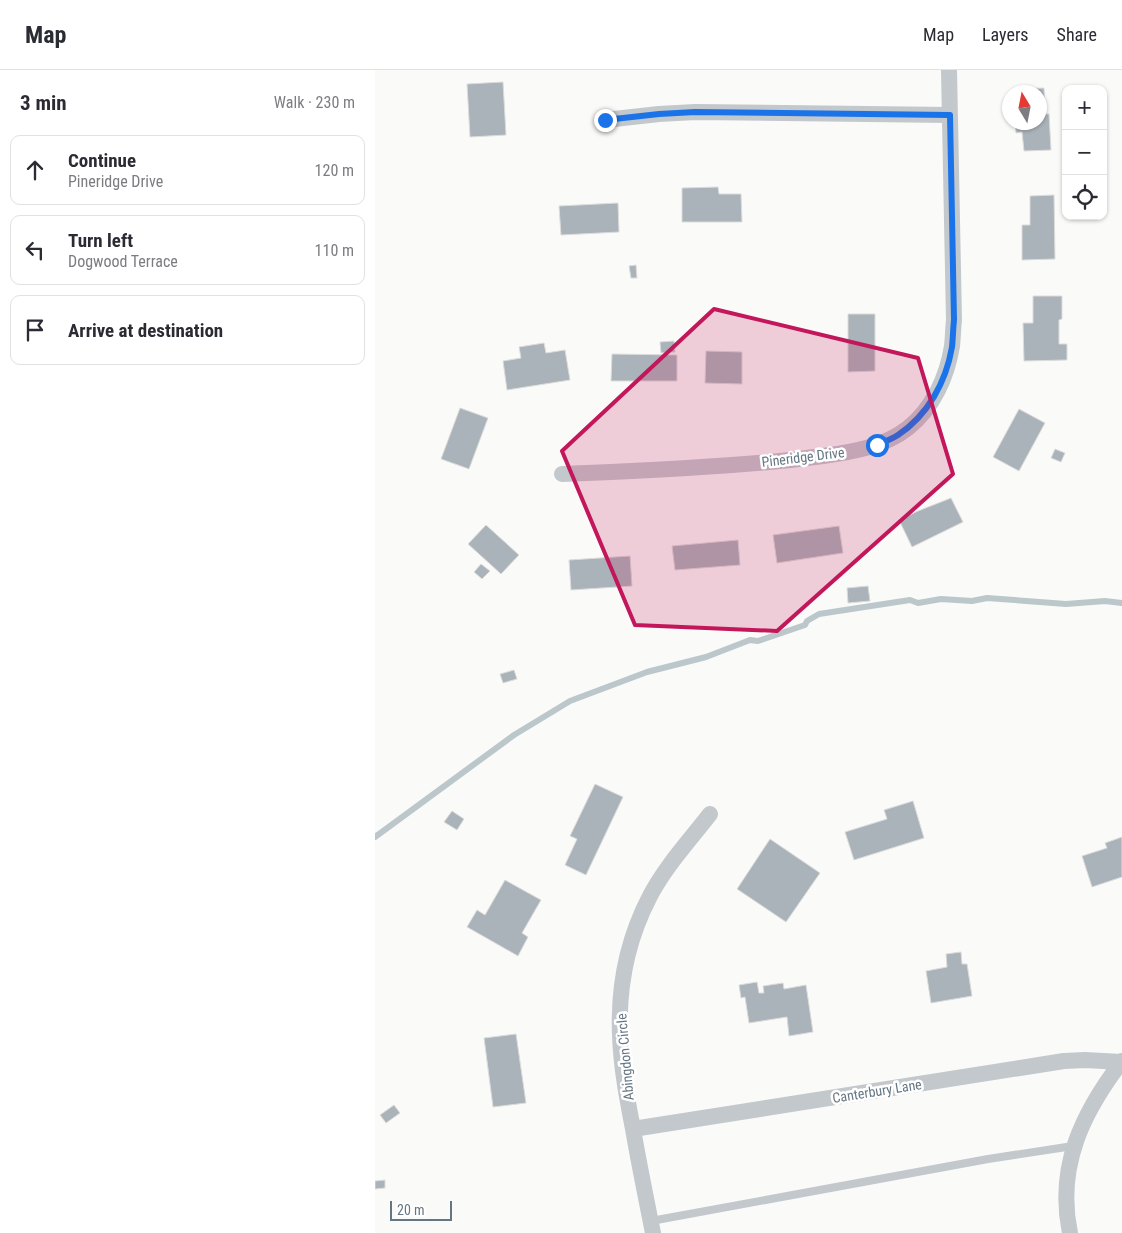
<!DOCTYPE html>
<html lang="en">
<head>
<meta charset="utf-8">
<style>
  :root { --surface:#fff; --page:#f7f7f7; --text:#2b2b33; --muted:#7c7c81; --line:#e1e1e2 }
  body { margin:0; font-family:"Roboto Condensed",sans-serif; background:var(--page); color:var(--text) }
  .controls { position:absolute; right:15px; top:15px; display:grid; overflow:hidden; border-radius:10px; box-shadow:0 1px 4px #0004 }
  .controls button { width:45px; height:45px; display:grid; place-items:center; padding:0; border:0; border-bottom:1px solid var(--line); background:var(--surface); color:var(--text); font:25px sans-serif }
  .compass { position:absolute; left:627px; top:15px; width:45px; height:45px; border-radius:50%; background:var(--surface); box-shadow:0 1px 4px #0004; rotate:350deg }
  .scale { position:absolute; left:15px; bottom:12px; width:62px; box-sizing:border-box; padding-left:5px; border:2px solid #657683; border-top:0; font-size:14px; line-height:18px; white-space:nowrap; color:#657683; -webkit-text-stroke:4px #fff; paint-order:stroke }
  .stop { position:absolute; width:15px; height:15px; margin:-11px; border:4px solid #1a73e8; border-radius:50%; background:#fff }
  .stop.end { background:#1a73e8; border-color:#fff; box-shadow:0 1px 5px #0008 }
  .list { margin:0; padding:0; list-style:none }
  h2 { display:flex; justify-content:space-between; align-items:center; height:65px; margin:0; padding:0 20px; font-size:21px }
  h2 small { font-size:16px; font-weight:400; color:var(--muted) }
  .list li { display:grid; grid-template-columns:32px 1fr auto; gap:15px; align-items:center; box-sizing:border-box; height:70px; margin:0 10px 10px; padding:0 10px; border:1px solid var(--line); border-radius:10px }
  .list b { display:block; font-size:19px; white-space:nowrap }
  .list p { margin:0; font-size:16px; white-space:nowrap; color:var(--muted) }
  .list em { font-size:16px; font-style:normal; color:var(--muted) }
  .icon { flex:none; width:28px; height:28px; fill:none; stroke:currentColor; stroke-width:2; stroke-linecap:round; stroke-linejoin:round }
  .map { position:relative; flex:none; width:747px; height:1163px; overflow:hidden }
  header { display:flex; align-items:center; gap:30px; box-sizing:border-box; height:70px; padding:0 25px; background:var(--surface); border-bottom:1px solid var(--line) }
  header strong { font-size:24px }
  nav { display:flex; gap:28px; margin-inline-start:auto; font-size:18px }
  main { display:flex }
  aside { flex:1; background:var(--surface) }
  .map>svg:first-child { display:block }
  .lines { fill:none; stroke-linecap:round; stroke-linejoin:round }
  .stream { stroke:#bbc7cb; stroke-width:6 }
  .building { fill:#aab3b9; stroke:#dcdcda }
  .lane { stroke:#c3c8cc; stroke-width:8 }
  .street { stroke:#c3c8cc; stroke-width:16 }
  .route { stroke:#1a73e8; stroke-width:6 }
  .marked { fill:#c2185b; fill-opacity:0.2; stroke:#c2185b; stroke-width:4; stroke-linejoin:round }
  .labels { text-anchor:middle; stroke-width:5; stroke-linejoin:round; paint-order:stroke }
  .street-label { font-size:14px; fill:#657683; stroke:#fff }
</style>
</head>
<body>
<header>
<strong>Map</strong>
<nav><a>Map</a><a>Layers</a><a>Share</a></nav>
</header>
<main>
<aside>
<h2>3 min<small>Walk · 230 m</small></h2>
<ul class="list">
<li><svg class="icon" aria-label="ahead" viewBox="0 0 24 24"><path d="M12 20V5M6 11l6-6 6 6"/></svg><div><b>Continue</b><p>Pineridge Drive</p></div><em>120 m</em></li>
<li><svg class="icon" aria-label="left" viewBox="0 0 24 24"><path d="M17 20v-9H6M10 6l-5 5 5 5"/></svg><div><b>Turn left</b><p>Dogwood Terrace</p></div><em>110 m</em></li>
<li><svg class="icon" aria-label="arrive" viewBox="0 0 24 24"><path d="M6 21V4h12l-3 4 3 4H6"/></svg><div><b>Arrive at destination</b></div></li>
</ul>
</aside>
<div class="map">
<svg width="747" height="1163" viewBox="0 0 747 1163">
  <rect width="100%" height="100%" fill="#fafaf8"/>
  <g class="lines">
    <!-- stream -->
    <path class="stream" d="M0,767L139,665L195,631L272,602L331,587L375,570L383,571L430,555L432,551L444,544L535,530L543,533L566,529L597,531L612,528L691,534L730,531L747,533"/>
  </g>
  <!-- building -->
  <path class="building" d="M128,12L131,65L95,67L92,14Z
    M669,18L670,44H674L676,80L649,81L647,62L641,63L640,52H664V22H638V19Z
    M343,117L344,124H366L367,152H307V118Z
    M679,125L680,189L647,190V155H655V126Z
    M243,133L244,162L186,165L184,136Z
    M261,195L262,208H256L254,196Z
    M658,226H687V249L684,250V274H692V290L649,291L648,253H658Z
    M473,244H500V301L473,302Z
    M299,271L300,282L286,283L285,272Z
    M169,273L171,283L190,280L195,310L132,320L128,291L146,288L144,277Z
    M331,281L367,282V314L330,313Z
    M237,284L302,285V311H236Z
    M85,338L113,348L94,399L66,389Z
    M644,339L670,353L644,401L618,387Z
    M680,379L690,383L686,392L676,388Z
    M576,428L588,452L537,477L524,450L543,441Z
    M111,455L144,485L126,504L93,474Z
    M464,456L468,483L402,493L398,465Z
    M363,470L365,495L300,500L297,476Z
    M255,486L257,516L196,520L194,490Z
    M106,494L115,501L107,509L99,502Z
    M493,516L495,531L473,533L472,518Z
    M139,600L142,609L128,613L125,604Z
    M220,714L248,727L211,805L190,795L202,769L195,766Z
    M538,731L549,768L479,790L470,762L512,749L509,740Z
    M77,741L89,749L82,760L69,752Z
    M747,767V807L717,817L707,786L732,778L730,773Z
    M395,769L445,803L411,852L362,819Z
    M130,810L166,830L147,863L153,867L143,886L92,857L102,840L110,845Z
    M586,882L587,894H592L597,926L556,933L551,901L572,897L571,884Z
    M382,912L384,923H389L388,916L408,913L409,919L431,915L438,962L414,966L412,947L374,953L370,927L366,928L364,915Z
    M141,964L151,1033L118,1037L109,968Z
    M19,1035L25,1043L11,1053L5,1045Z
    M10,1110V1118L0,1119V1111Z"/>
  <g class="lines">
    <!-- lane -->
    <path class="lane" d="M276,1151L613,1089L698,1076"/>
    <!-- street -->
    <path class="street" d="M230,50L284,44L320,42L575,45
      M187,404C244,402 301,399 357,395C388,393 418,390 448,386C477,382 509,377 533,358C558,338 572,307 577,276C578,268 578,258 579,250L574,0
      M258,1059L689,991L710,990L746,992
      M278,1163C271,1128 264,1094 258,1059C252,1028 246,997 245,965C243,917 252,870 275,826C290,797 314,771 335,744
      M695,1163C681,1096 708,1042 747,991"/>
  </g>
  <g class="lines">
    <!-- route -->
    <path class="route" d="M230,50L284,44L320,42L575,45L579,250C578,259 578,268 577,277C571,312 553,345 523,365C517,369 509,372 502,375"/>
  </g>
  <!-- marked area -->
  <path class="marked" d="M339,239L543,288L578,404L402,561L260,555L187,381Z"/>
  <g class="labels">
    <!-- street labels -->
    <g class="street-label">
      <text transform="translate(428 387) rotate(-7)" y="5">Pineridge Drive</text>
      <text transform="translate(250 987) rotate(-95)" y="5">Abingdon Circle</text>
      <text transform="translate(502 1021) rotate(-9)" y="5">Canterbury Lane</text>
    </g>
  </g>
</svg>
<div class="controls">
<button>+</button>
<button>−</button>
<button><svg class="icon" aria-label="locate" viewBox="0 0 24 24"><circle cx="12" cy="12" r="6"/><path d="M12 2v4M12 18v4M2 12h4M18 12h4"/></svg></button>
</div>
<svg class="compass" viewBox="-18 -18 36 36"><path d="M0-13l5 13h-10z" fill="#e53935"/><path d="M0 13l5-13h-10z" fill="#7c7c81"/></svg>
<div class="scale">20 m</div>
<div class="stop" style="left:502px;top:375px"></div>
<div class="stop end" style="left:230px;top:50px"></div>
</div>
</main>
</body>
</html>
